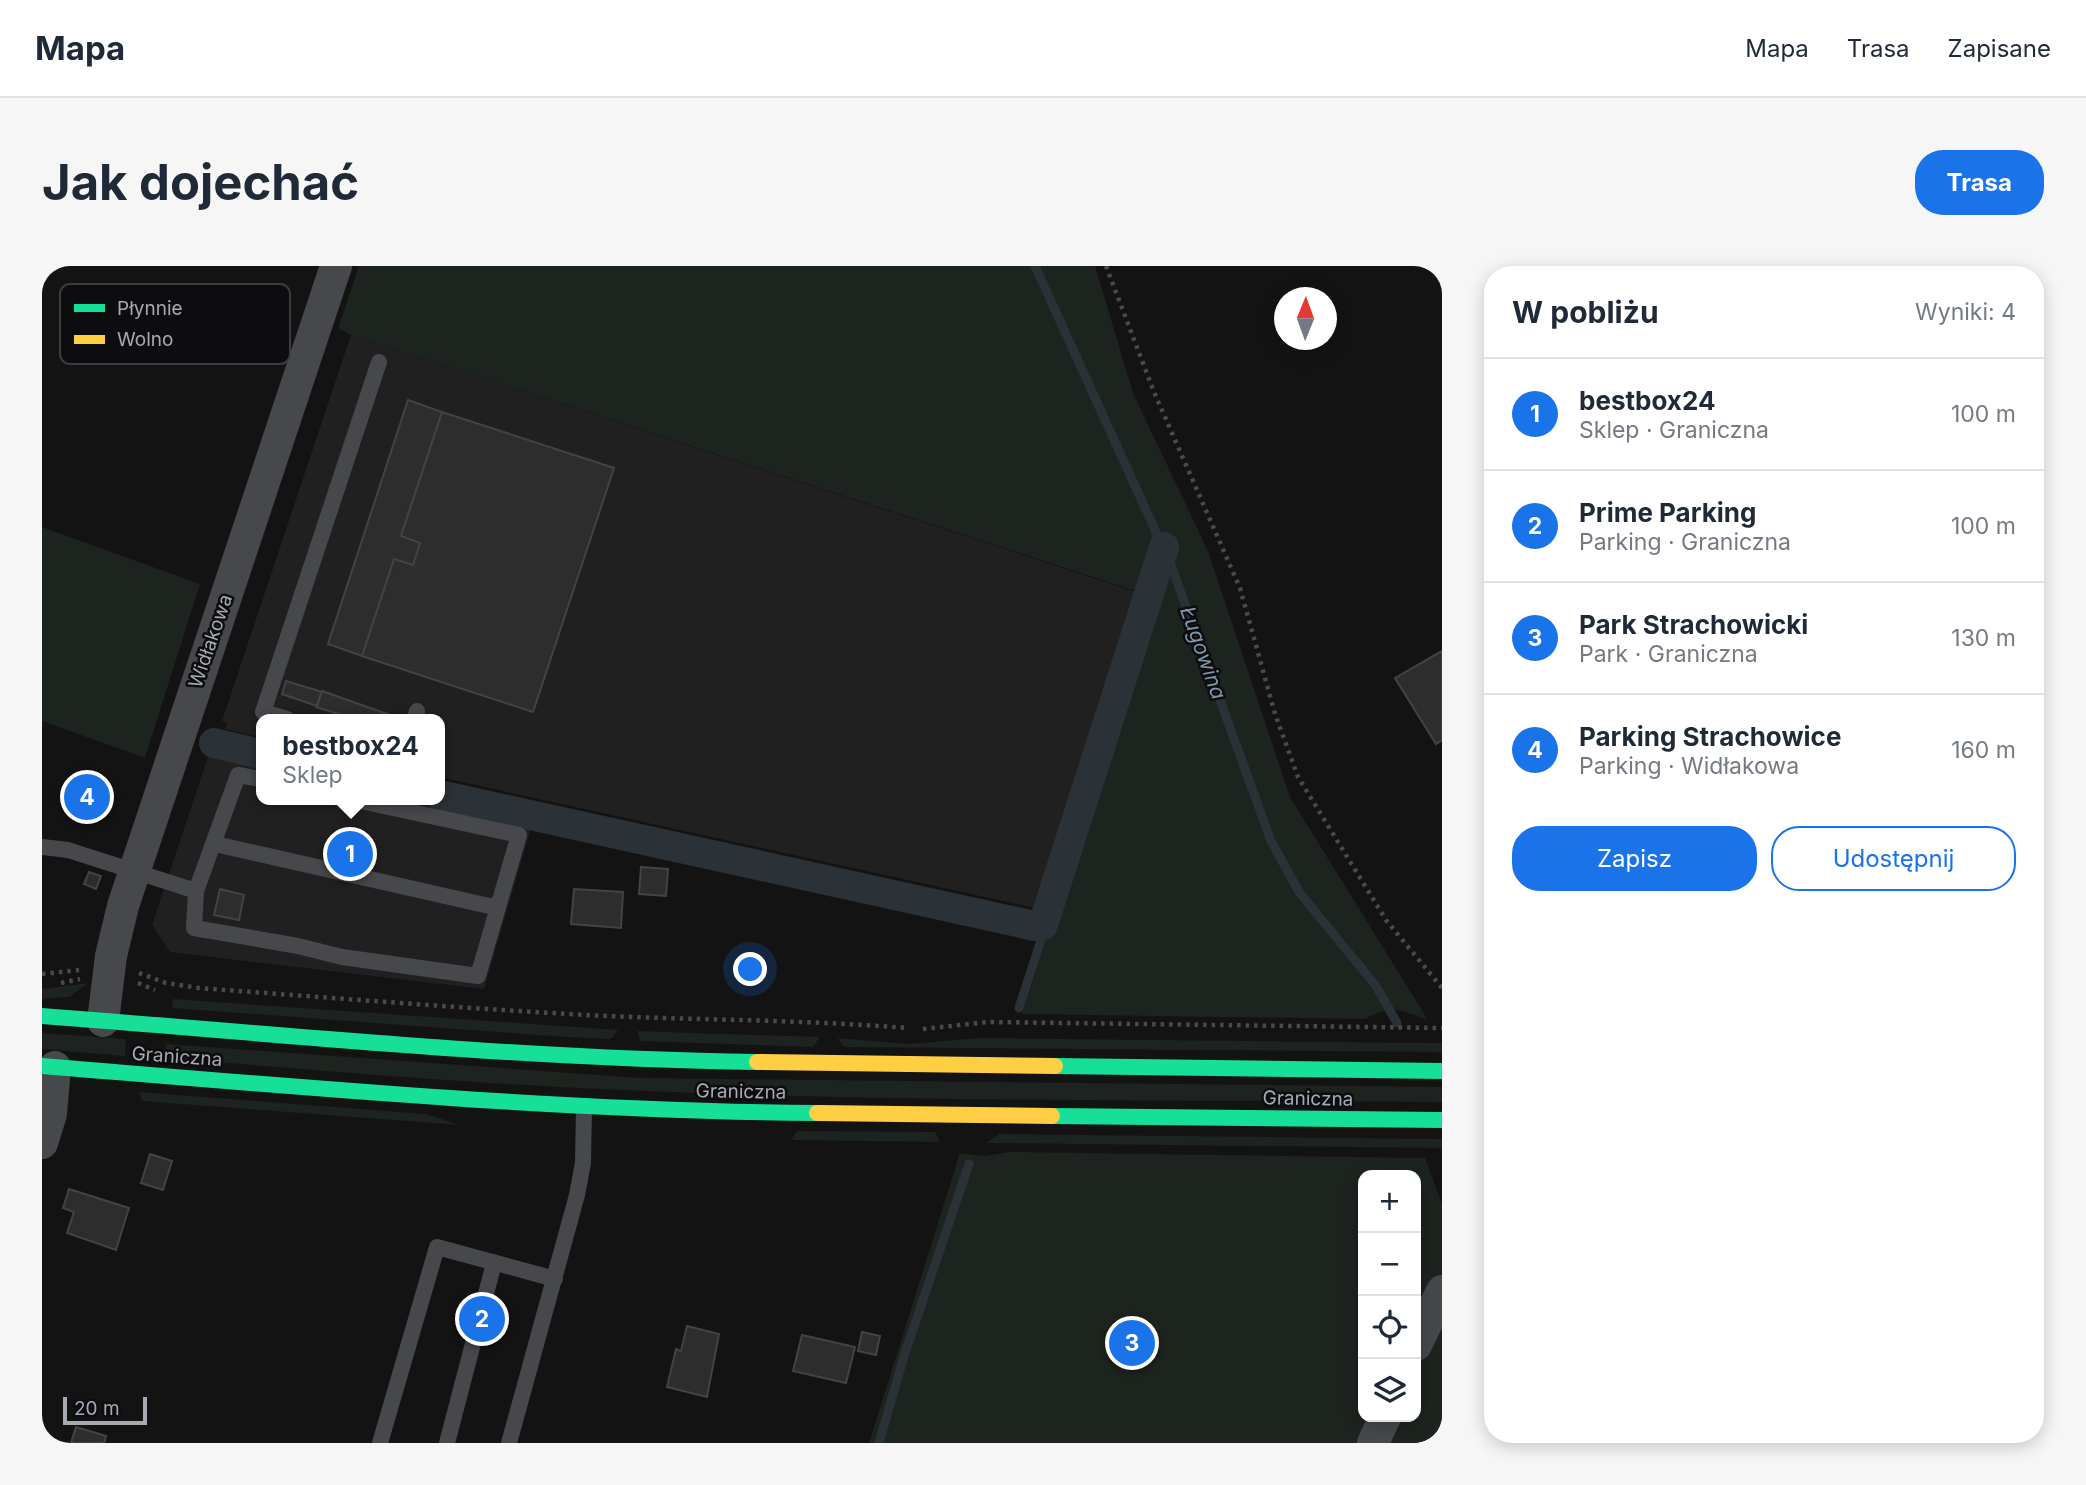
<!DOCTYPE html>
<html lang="pl">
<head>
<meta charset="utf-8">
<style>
  :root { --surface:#fff; --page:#f6f6f7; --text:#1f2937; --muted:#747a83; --line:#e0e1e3; --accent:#1a73e8 }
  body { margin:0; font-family:Inter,sans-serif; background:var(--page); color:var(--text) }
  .controls { position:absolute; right:21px; bottom:21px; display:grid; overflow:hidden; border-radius:14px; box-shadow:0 4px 18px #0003 }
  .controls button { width:63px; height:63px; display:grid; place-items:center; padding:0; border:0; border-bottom:2px solid var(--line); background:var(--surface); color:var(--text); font:35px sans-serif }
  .compass { position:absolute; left:1232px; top:21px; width:63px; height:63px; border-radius:50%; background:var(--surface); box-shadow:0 4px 18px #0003; rotate:1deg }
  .scale { position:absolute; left:21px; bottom:18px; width:84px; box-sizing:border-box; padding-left:7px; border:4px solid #a5aab3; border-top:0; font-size:19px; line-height:24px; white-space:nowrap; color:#a5aab3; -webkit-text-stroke:5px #0d0d0f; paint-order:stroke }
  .you { position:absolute; left:709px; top:704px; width:24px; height:24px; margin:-18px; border:5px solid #fff; border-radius:50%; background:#1a73e8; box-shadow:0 0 0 10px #1a73e833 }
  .badge { display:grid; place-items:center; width:46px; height:46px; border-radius:50%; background:var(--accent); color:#fff; font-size:23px; font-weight:700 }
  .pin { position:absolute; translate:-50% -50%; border:4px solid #fff; box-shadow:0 2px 7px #0006 }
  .popup { position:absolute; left:214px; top:448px; width:189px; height:91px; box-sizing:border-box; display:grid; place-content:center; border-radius:14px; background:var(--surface); filter:drop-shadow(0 2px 5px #0005); font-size:23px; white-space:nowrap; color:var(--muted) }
  .popup b { font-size:26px; color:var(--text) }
  .popup::after { content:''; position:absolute; left:50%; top:100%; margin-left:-14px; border:14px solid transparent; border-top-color:var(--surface) }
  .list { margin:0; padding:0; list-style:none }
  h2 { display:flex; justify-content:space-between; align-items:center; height:91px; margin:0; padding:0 28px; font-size:30px }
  h2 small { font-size:23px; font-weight:400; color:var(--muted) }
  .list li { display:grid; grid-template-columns:46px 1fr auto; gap:21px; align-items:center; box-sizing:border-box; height:112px; padding:0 28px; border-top:2px solid var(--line) }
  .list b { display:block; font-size:26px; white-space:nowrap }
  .list p { margin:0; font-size:23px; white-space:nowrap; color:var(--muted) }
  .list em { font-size:23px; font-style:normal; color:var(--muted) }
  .actions { display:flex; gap:14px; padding:21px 28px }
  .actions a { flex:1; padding:16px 0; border:2px solid var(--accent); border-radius:28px; text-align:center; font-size:24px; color:var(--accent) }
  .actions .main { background:var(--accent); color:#fff }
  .icon { flex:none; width:38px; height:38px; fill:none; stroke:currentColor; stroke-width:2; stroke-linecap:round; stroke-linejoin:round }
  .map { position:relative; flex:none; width:1400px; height:1177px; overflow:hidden; border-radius:28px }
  header { display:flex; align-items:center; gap:42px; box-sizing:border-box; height:98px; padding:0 35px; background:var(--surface); border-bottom:2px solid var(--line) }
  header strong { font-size:33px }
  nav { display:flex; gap:38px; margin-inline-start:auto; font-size:24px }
  .intro { display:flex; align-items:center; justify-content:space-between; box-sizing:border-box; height:168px; padding:0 42px }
  h1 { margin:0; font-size:49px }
  .button { padding:18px 32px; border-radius:28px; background:var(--accent); color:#fff; font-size:24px; font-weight:700 }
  main { display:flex; gap:42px; padding:0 42px }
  aside { flex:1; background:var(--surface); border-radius:28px; box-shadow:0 4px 18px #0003 }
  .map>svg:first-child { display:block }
  .built { fill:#202021 }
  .green { fill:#1d231e; fill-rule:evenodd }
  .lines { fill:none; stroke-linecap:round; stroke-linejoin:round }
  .stream { stroke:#2b3237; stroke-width:9 }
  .canal { stroke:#2b3237; stroke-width:30 }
  .building { fill:#2d2d2e; stroke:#424346; stroke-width:2 }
  .path { stroke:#494a4d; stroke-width:4.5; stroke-dasharray:3.5 5; stroke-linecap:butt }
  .lane { stroke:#47484c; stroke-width:16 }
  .street { stroke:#47484c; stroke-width:32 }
  .fast { stroke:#16e098; stroke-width:16 }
  .slow { stroke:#ffcf43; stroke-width:16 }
  .labels { text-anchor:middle; stroke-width:5; stroke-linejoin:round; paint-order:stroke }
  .street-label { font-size:19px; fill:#a5aab3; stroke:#0d0d0f }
  .water-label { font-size:21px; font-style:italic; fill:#7f97ab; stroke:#0d0d0f }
  .key { fill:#0d0d0f; stroke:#3b3c40; stroke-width:2 }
  .key-label { font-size:19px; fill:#a5aab3 }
</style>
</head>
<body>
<header>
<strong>Mapa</strong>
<nav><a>Mapa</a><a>Trasa</a><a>Zapisane</a></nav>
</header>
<div class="intro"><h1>Jak dojechać</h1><a class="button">Trasa</a></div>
<main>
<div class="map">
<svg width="1400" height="1177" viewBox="0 0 1400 1177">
  <rect width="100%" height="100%" fill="#131313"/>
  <!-- built -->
  <path class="built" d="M309,69L1094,326L993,642L397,511V453H219V471L183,463L185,457L180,455Z
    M167,488L219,500V534H374L490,559L442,723L128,686L110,659Z"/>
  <!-- green -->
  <path class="green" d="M317,0H1053L1091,127L1166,285L1248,531L1386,754C1358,744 1350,738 1323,753L980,748L1115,332L309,69L296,62Z
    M0,261L158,318L103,492L0,455Z
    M46,717L28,731L0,733V723Z
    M131,733L576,764L569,773L523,771L130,742Z
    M595,765L778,771L771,781L599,775Z
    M0,767L84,773L83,790L0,783Z
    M796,772L867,778L938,772L1388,777H1400V786L802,781Z
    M124,778L599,812L1400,821V836C1135,834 869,836 604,825C444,819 284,805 124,792Z
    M97,826L384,848L418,859L100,835Z
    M755,865L893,866L898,876L749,874Z
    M957,868L1400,873V882L944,877Z
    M968,886L1383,892L1400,938V1177H827L918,887L943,890ZM1321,909H1374V1151H1321Z"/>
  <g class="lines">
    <!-- stream -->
    <path class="stream" d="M993,0L1129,299L1229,575L1257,626L1334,720L1355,757
      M977,742L1000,671L1001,659
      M837,1177L862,1090L927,898"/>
    <!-- canal -->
    <path class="canal" d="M172,477L219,488
      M397,529L993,660L1001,659L1122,281"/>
  </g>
  <!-- building -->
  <path class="building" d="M366,134L400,146L359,270L378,277L371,299L352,293L320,390L286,378Z
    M400,146L572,202L491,446L320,390L352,293L371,299L378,277L359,270Z
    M1400,385V474L1394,478L1353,412Z
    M244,415L280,426L275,440L240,428Z
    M280,425L348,449L347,453H313L274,441Z
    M599,601L626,603L624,630L597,628Z
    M47,606L59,610L54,623L42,618Z
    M178,623L202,629L197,654L172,649Z
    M532,623L581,626L579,662L529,658Z
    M108,888L130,895L121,924L99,917Z
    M27,923L87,942L74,984L25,967L32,946L21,942Z
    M645,1060L677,1068L665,1131L625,1121L634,1083L639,1085Z
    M820,1066L838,1070L834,1089L816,1085Z
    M760,1069L813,1081L804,1117L751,1105Z
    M34,1161L64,1170L62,1177H29Z"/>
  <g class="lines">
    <!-- path -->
    <path class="path" d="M1064,0L1112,126L1198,322L1233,448L1256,511L1344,654L1400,722
      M97,707L124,717L157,722C292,732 428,743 564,750C664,754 765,754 865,762
      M0,708L37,704
      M19,717L38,713
      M96,717L113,724
      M881,763L946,756L1400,762"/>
    <!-- lane -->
    <path class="lane" d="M245,453L221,446L337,96
      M373,453L375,445
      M219,513L196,509L154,625L152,662L256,680L300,691L436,710L477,569L314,534
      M173,578L456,642
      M0,581L26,584L154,625
      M338,1177L395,981L513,1013
      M405,1177L452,997
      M467,1177L535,929L541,897L542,840"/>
    <!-- street -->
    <path class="street" d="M61,755L69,690L81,640L294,0
      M0,877L9,848L13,801
      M1374,1079L1400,1025
      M1331,1177L1343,1151"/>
    <!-- fast -->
    <path class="fast" d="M0,750C238,768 476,793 715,796
      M0,800C258,821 516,845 775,847
      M1013,800L1400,805
      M1010,850L1400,854"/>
    <!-- slow -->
    <path class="slow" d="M715,796L1013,800
      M775,847L1010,850"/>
  </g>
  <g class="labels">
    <!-- street labels -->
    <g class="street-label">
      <text transform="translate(168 375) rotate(-71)" y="7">Widłakowa</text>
      <text transform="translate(135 790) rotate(4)" y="7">Graniczna</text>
      <text transform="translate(699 825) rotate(1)" y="7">Graniczna</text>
      <text transform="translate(1266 832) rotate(1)" y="7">Graniczna</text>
    </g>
    <!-- water labels -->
    <g class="water-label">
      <text transform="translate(1161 387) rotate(70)" y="7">Ługowina</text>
    </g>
  </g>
  <!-- legend -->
  <rect x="18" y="18" width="230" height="80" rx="10" class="key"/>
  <rect x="32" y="38" width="31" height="8" fill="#16e098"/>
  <rect x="32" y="69" width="31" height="9" fill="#ffcf43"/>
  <g class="key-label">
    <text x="75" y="49">Płynnie</text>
    <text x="75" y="80">Wolno</text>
  </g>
</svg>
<div class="controls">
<button>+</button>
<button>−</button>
<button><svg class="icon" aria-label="locate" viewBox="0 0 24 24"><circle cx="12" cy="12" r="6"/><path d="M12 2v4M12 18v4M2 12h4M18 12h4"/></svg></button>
<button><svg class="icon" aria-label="layers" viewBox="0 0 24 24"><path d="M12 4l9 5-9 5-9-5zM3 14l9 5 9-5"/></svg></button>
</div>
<svg class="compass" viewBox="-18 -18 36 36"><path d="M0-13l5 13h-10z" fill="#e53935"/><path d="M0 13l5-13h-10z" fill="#747a83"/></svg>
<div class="scale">20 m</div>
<div class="you"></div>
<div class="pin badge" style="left:308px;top:588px">1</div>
<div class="popup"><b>bestbox24</b>Sklep</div>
<div class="pin badge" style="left:440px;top:1053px">2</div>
<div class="pin badge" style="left:1090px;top:1077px">3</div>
<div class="pin badge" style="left:45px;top:531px">4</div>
</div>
<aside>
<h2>W pobliżu<small>Wyniki: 4</small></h2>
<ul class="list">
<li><span class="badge">1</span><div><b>bestbox24</b><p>Sklep · Graniczna</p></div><em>100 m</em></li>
<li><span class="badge">2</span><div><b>Prime Parking</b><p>Parking · Graniczna</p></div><em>100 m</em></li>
<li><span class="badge">3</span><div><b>Park Strachowicki</b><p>Park · Graniczna</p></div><em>130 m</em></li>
<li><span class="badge">4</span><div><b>Parking Strachowice</b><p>Parking · Widłakowa</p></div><em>160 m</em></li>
</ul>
<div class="actions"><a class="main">Zapisz</a><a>Udostępnij</a></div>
</aside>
</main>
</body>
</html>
